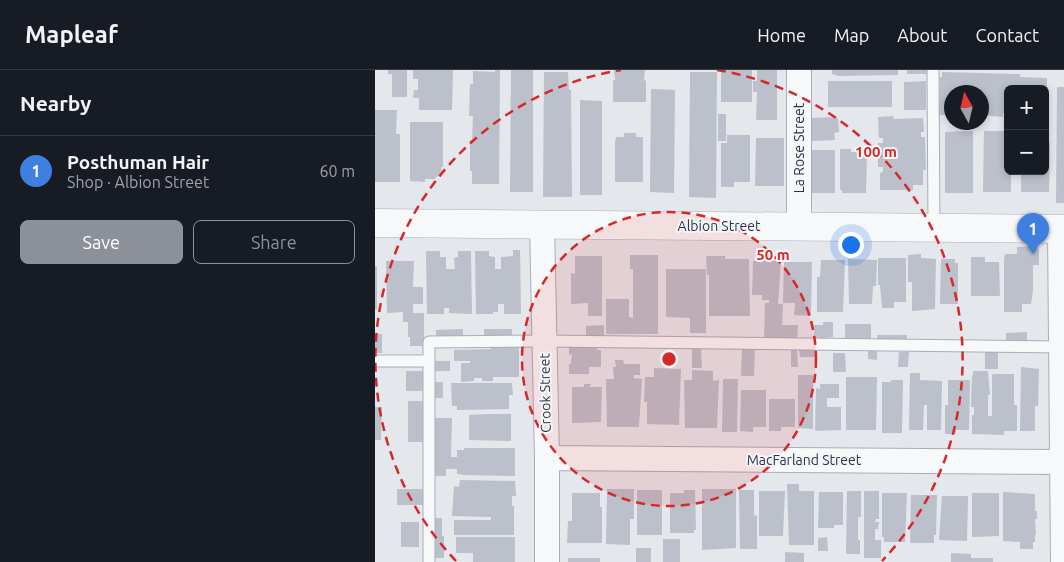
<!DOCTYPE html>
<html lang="en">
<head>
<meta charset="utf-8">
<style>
  :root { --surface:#171b24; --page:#20242c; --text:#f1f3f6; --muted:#9ea1a6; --line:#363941; --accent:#8c9099 }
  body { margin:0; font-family:Ubuntu,sans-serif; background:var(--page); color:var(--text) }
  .controls { position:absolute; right:15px; top:15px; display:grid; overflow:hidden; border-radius:8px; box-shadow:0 2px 8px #0003 }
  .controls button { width:45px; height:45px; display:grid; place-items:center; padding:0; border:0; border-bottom:1px solid var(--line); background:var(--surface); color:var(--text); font:25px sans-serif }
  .compass { position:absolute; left:569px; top:15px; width:45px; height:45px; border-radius:50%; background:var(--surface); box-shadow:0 2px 8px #0003; rotate:352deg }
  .you { position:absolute; left:475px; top:174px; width:18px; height:18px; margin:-12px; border:4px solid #fff; border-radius:50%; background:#1a73e8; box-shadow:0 0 0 8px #1a73e833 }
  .badge { display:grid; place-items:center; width:32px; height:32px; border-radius:50%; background:var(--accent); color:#fff; font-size:16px; font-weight:700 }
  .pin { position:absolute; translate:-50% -41px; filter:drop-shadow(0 1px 2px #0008) }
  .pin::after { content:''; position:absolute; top:26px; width:18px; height:15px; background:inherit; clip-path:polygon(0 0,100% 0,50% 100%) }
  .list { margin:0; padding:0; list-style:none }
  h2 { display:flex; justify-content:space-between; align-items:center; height:65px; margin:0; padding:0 20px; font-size:21px }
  h2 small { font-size:16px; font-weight:400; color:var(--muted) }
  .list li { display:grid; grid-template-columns:32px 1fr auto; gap:15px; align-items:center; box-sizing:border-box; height:70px; padding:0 20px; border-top:1px solid var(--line) }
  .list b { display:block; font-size:19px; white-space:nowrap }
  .list p { margin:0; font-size:16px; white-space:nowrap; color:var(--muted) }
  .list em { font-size:16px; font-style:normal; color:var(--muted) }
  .actions { display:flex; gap:10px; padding:15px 20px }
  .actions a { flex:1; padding:11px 0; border:1px solid var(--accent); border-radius:8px; text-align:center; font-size:18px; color:var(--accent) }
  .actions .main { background:var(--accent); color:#fff }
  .map { position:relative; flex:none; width:689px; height:492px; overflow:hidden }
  header { display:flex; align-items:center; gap:30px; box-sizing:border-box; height:70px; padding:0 25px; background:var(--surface); border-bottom:1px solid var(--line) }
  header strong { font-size:24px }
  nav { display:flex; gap:28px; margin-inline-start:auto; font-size:18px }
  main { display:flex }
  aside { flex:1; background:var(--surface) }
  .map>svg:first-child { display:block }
  .building { fill:#bbc0ca }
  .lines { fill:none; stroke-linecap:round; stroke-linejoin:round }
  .service-casing { stroke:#a9aeb7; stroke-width:13 }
  .minor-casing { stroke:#a9aeb7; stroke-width:26 }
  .tertiary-casing { stroke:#a9aeb7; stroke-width:29 }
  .service { stroke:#f7f8fa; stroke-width:11 }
  .minor { stroke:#f7f8fa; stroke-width:24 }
  .tertiary { stroke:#f7f8fa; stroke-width:28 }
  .ring { fill:none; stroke:#d62828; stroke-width:2.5; stroke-dasharray:9 6 }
  .labels { text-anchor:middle; stroke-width:4; stroke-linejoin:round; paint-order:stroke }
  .street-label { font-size:14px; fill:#2b3445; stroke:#f4f6f9 }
  .centre { fill:#d62828; stroke:#f4f6f9; stroke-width:2.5 }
  .ring-label { font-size:15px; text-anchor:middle; font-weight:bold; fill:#d62828; stroke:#f4f6f9; stroke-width:4; stroke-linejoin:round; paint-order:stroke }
</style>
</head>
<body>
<header>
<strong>Mapleaf</strong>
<nav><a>Home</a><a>Map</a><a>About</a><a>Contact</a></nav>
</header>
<main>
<aside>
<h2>Nearby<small></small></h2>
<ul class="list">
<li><span class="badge" style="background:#3f7fe0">1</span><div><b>Posthuman Hair</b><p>Shop · Albion Street</p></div><em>60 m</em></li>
</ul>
<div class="actions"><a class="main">Save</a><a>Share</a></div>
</aside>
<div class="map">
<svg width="689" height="492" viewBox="0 0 689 492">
  <rect width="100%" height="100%" fill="#e4e7ec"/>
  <!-- building -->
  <path class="building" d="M13,0H32V27H17V4H13Z
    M38,0H78L77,40H44V28H38L39,20H43V9H38Z
    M120,0H125L124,114H97V101H95V70H97L98,46H94L95,14H98V1L120,2Z
    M136,0H158V122H135Z
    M239,0H270L269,10L271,11V32H238V10H240Z
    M346,0H377V32H346Z
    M382,0H402V50H381L382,22H378V11H382Z
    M457,0H523V5L463,6L457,4Z
    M532,0H552V4H532Z
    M169,2H193L194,20H196L197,127H168Z
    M315,2H342L341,128L314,127Z
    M567,2L645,4V7L672,8V52H670V19H633V43H628V47L606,45V22H576V41H575V45H564L565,7H567Z
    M453,11H517V37H453Z
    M551,11V40H529V12Z
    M682,17H689V133H681Z
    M276,19L300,20L299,123L275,122Z
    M205,30L227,31V125H205Z
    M0,40H22L21,64H25V112H0Z
    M343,44H351V71H343Z
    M518,46L519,49L548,48L549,62H546V67H550L551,100H548V115H538V120H505V103L508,102V97H503V73H508V68H504L503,47Z
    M460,47L463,48L464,62L459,63L460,70L437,71V66H434L435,48Z
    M35,52H68V97H66L67,103L59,109H50V112L35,111Z
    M598,61V123H570V62Z
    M609,61H633V101H636V122H608Z
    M249,63H261V67H268V112H240V73L241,67H249Z
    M352,65H375V112H359V117H346V73H352Z
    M381,68H409V116H380Z
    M670,73H675L674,122H646V101H670Z
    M465,79H476V82H492L491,123H467V120H465Z
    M435,80H460V123H435Z
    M659,176L664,180V195H658V221L656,234H647V242H629V189L630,184H642V177Z
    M138,180H145L146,244H129V234H123V242H118V244H101L100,181H114V186L120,187V199H126V187L138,186Z
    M51,181H65V187H71V199H80L79,188L83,187V181H96L97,244L74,243V238H69V244H52Z
    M546,184V188L561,189L560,239L537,241V212H533V185Z
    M255,185H283V264H231V229H254V247L258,248V199H255Z
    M200,186H227V246H213V233L196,234V203L200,204Z
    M331,186H350V189H374L375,246H334V205H332Z
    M596,187H610V192H624L625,226H596Z
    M503,188H531V232H519V238H507L505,215H503Z
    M473,189L502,190L501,216H498L497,234H474Z
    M566,189H580V193H583V234H565Z
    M446,190H470L468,242H442V207H445Z
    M11,191H39L38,217H48V234H38V243H49V276H35V267H33V252H28V242L12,243Z
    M378,191H406L403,234H408L407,255H423L422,270L389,269L390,233H394V230H387V225H377Z
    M409,192H437L436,246L419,245L420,233H408Z
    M0,196H2V240L0,239Z
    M291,199H331V263H315V248L291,247Z
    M448,252H458V267L448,268V270H439V255H448Z
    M470,254H496V270H470Z
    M229,255V268L211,267V256Z
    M88,259V267H61V260Z
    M109,259H137V266L109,267Z
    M652,262V272H631V263Z
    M0,264H7V283H0Z
    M502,265H532V271H502Z
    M116,275L144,276V307H118V311H107V308H99V311L86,312V293H95V291H79V280L116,279Z
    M194,276H222V280H226V297H214V304H194V294H196L197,284L194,285Z
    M317,277H326L327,298H317Z
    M367,279H380L379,306H366Z
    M422,279L423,297H416V280Z
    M424,279H441V287H425Z
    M493,281H502V290L493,289Z
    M524,282H534L533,297H523Z
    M610,282H623V299H610Z
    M458,283H470L471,302H458Z
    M240,290H248L249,294H265V305H259V308L267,309L264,357H232L231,309H239L238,297H241Z
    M58,291H75V301H58Z
    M646,297L664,299L663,336H660V361H645Z
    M279,298L306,299L304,355L272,354V332H269L270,307H279Z
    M317,300L338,301V311L344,310L342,358H310L309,310H317Z
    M31,301H49V321H31Z
    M598,301H613L615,325H613V346H617V304H639V335H642V361H629V365L597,364V345H599V337H596L597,305L598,306Z
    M535,303H545V310L567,311L566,360H552V335H549L548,360H534Z
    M423,305H438V359L423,358Z
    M471,307H502L501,360H471Z
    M348,309H363L362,362H347Z
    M516,310H528L527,363H507V312H516Z
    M573,310H595L594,360H581V364H570V335H573Z
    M58,312H68V328H59Z
    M76,313H137L138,325H134V339L82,340V336H77Z
    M209,314H216L215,317H227L226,352L197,353V317H209Z
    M445,314H464V328H452V337H466V360L443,361L440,360L441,318L445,319Z
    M366,320H391V357H378V362L365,361Z
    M394,329H420V357H406V361H394Z
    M33,331H50L49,372H33Z
    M0,337H7L6,370H0Z
    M113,344H136V371L94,370V345Z
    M58,348H77L76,387H82V380H89V378H140V406L89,405L82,404V399H71V406H58Z
    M85,410L140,411L141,426H137V436H139V465H79V450H116V447L77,446L79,416L84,417Z
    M412,414H424V421H439V475H414Z
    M22,419H51L50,435H22Z
    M232,419H259V449H255V475L231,474Z
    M327,419H361V478L327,480Z
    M262,420H287V465H262Z
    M309,420H320L321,460H319V463H295V423H309Z
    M364,420H379V445L382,446V479H365Z
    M384,421H410L408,466H384Z
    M472,421H486V447H483V470H485V484H471Z
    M489,421H504V449H501L500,452H504L503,459H500V470H506V488H489Z
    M444,422H468V455H459V458H443Z
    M628,422L660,424V441H662V449H660L661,465H660V472H658V479H645V472L628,471Z
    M197,423H225V437H227V473H192L193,451H197Z
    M507,423H532L530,472H509V467H507Z
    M597,423H624V466L597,467Z
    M536,425H562L561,465H559V473H535Z
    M567,426H593L592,471L564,470Z
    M58,448H67V466H69V488H58Z
    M26,452H44V477H26Z
    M81,467H140V492H98V483H81Z
    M452,467L453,481H443V468Z
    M288,469H305V492H288Z
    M261,478H276V492H261Z
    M410,482L429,483V492H410Z
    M576,483L596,484V488H618V492H576Z
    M193,488H225V492H193Z"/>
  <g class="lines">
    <defs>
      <path id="service" d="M558,0L559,159
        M0,291H54
        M54,492V272L169,271L689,277"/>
      <path id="minor" d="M424,0V157
        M167,155L172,388V492
        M685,159L688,492
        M172,388L687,392"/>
      <path id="tertiary" d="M0,153L689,159"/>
    </defs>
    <!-- service casing -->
    <use href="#service" class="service-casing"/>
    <!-- minor casing -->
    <use href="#minor" class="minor-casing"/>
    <!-- tertiary casing -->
    <use href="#tertiary" class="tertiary-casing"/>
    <!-- service -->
    <use href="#service" class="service"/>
    <!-- minor -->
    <use href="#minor" class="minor"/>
    <!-- tertiary -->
    <use href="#tertiary" class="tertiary"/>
  </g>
  <!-- distance rings -->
  <circle cx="294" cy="289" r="147" fill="#d62828" fill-opacity=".12"/>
  <g class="ring">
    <circle cx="294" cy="289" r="147"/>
    <path d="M81 491A293 293 0 0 1 246 0M342 0A293 293 0 0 1 507 491"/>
  </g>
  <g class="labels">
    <!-- street labels -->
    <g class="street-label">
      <text transform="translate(424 78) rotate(-90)" y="5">La Rose Street</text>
      <text x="344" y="161">Albion Street</text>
      <text transform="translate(170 323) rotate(-91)" y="5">Crook Street</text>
      <text x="429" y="395">MacFarland Street</text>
    </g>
  </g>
  <circle cx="294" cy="289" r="8" class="centre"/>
  <g class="ring-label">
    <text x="501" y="87">100 m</text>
    <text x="398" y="190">50 m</text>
  </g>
</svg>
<div class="controls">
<button>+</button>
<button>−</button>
</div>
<svg class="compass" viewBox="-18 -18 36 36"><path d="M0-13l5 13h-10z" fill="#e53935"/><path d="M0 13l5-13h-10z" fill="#9ea1a6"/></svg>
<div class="you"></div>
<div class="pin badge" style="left:658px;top:184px;background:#3f7fe0">1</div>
</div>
</main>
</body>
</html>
